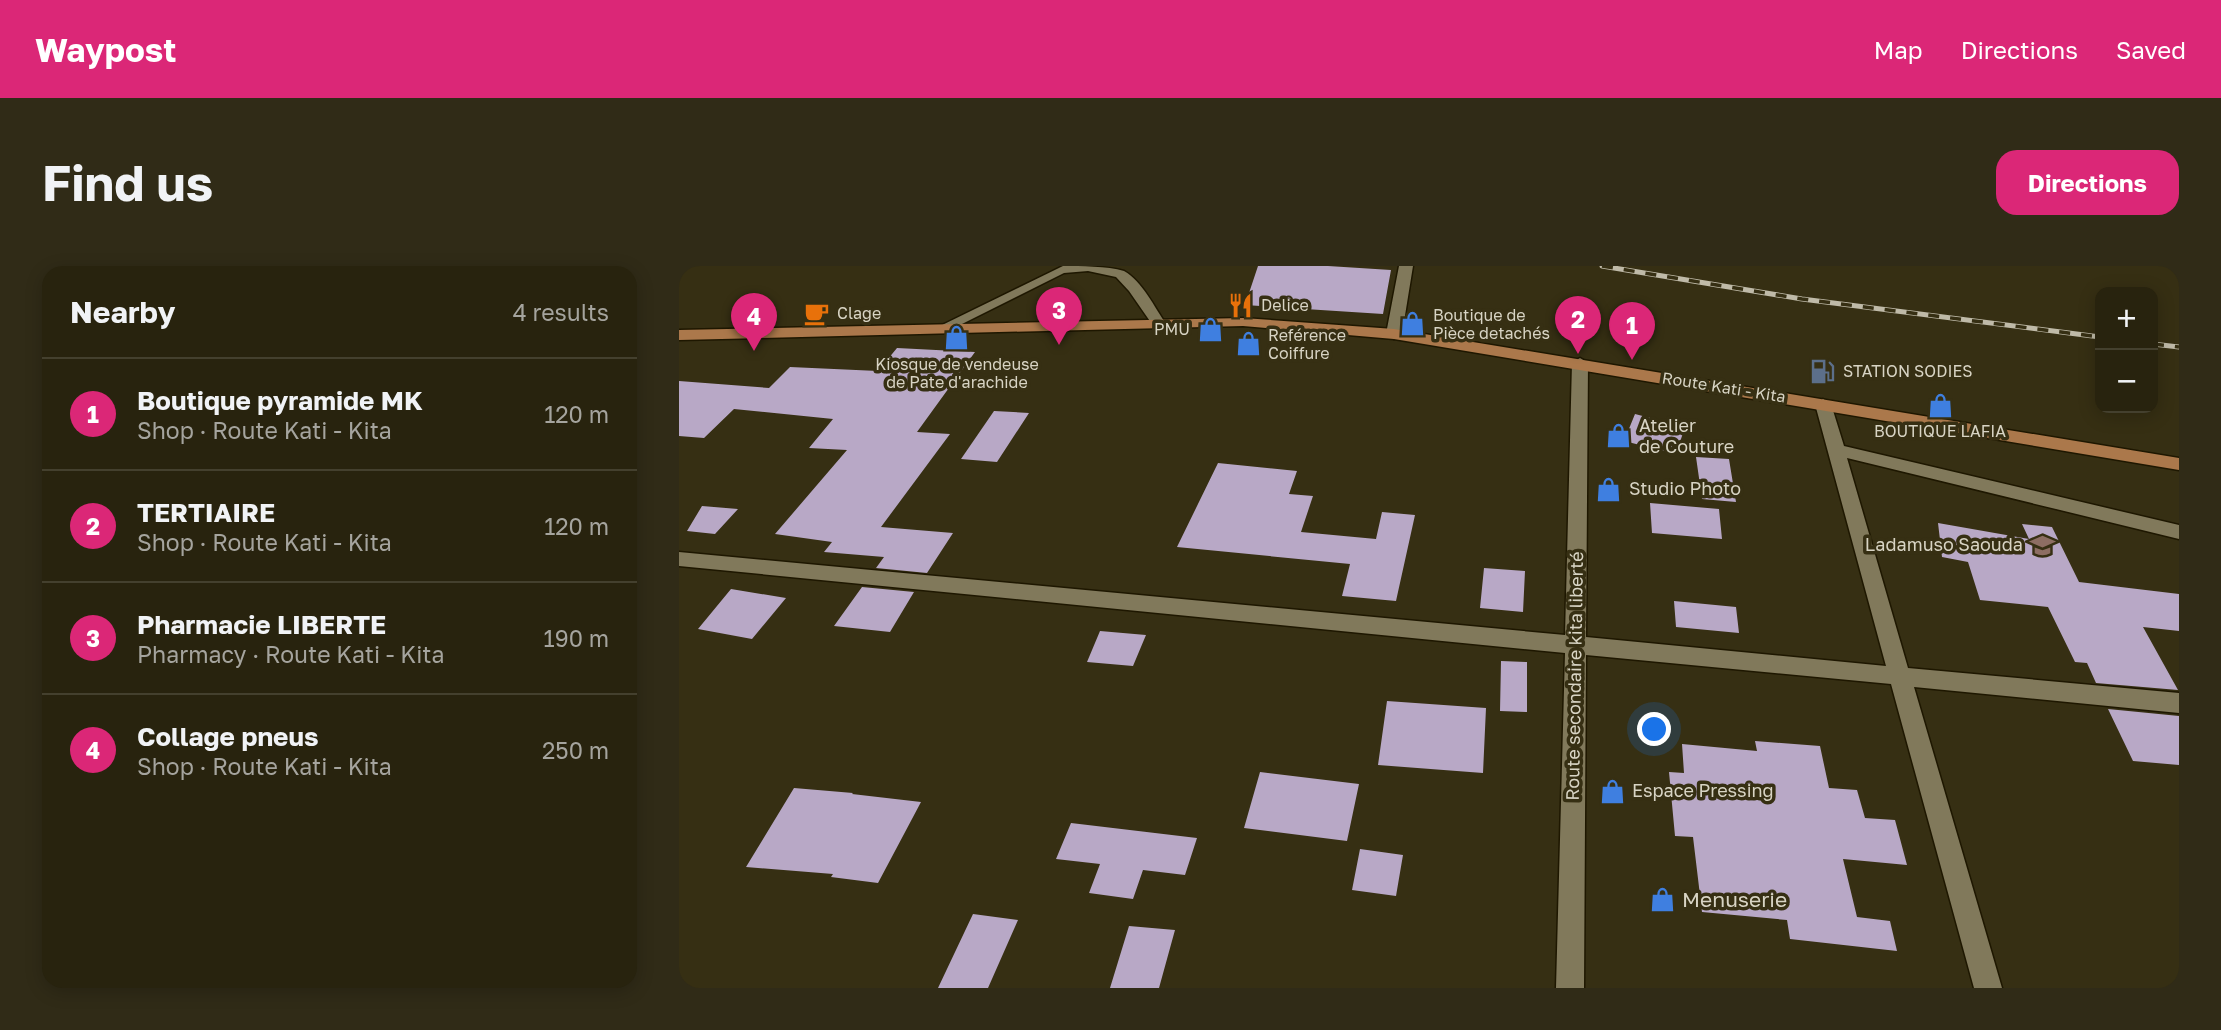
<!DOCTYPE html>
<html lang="en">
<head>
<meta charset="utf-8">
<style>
  :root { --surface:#28230e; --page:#302b17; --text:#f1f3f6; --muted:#a5a49e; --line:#44402e; --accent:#db2777 }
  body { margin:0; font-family:"Golos Text",sans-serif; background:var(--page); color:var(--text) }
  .controls { position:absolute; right:21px; top:21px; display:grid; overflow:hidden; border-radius:14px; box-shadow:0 4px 18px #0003 }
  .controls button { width:63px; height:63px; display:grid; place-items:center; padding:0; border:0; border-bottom:2px solid var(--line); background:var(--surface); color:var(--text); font:35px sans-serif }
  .you { position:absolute; left:976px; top:464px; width:24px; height:24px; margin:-18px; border:5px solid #fff; border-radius:50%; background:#1a73e8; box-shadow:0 0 0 10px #1a73e833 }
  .badge { display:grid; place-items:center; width:46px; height:46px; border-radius:50%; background:var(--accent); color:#fff; font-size:23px; font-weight:700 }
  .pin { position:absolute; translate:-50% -58px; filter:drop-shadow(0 2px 4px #0008) }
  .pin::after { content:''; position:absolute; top:37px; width:24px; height:21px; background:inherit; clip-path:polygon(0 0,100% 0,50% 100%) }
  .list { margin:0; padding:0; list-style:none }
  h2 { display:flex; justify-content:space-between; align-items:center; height:91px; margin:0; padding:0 28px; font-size:30px }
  h2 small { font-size:23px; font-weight:400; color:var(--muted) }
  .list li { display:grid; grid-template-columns:46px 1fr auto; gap:21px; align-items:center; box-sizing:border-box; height:112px; padding:0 28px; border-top:2px solid var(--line) }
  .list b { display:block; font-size:26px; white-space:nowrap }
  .list p { margin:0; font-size:23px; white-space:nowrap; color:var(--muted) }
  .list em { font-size:23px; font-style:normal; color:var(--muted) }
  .map { position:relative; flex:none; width:1500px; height:722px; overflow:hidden; border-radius:21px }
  header { display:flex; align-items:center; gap:42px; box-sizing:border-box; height:98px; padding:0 35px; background:var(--accent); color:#fff }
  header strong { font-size:33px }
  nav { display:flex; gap:38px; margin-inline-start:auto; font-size:24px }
  .intro { display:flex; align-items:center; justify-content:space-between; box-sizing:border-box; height:168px; padding:0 42px }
  h1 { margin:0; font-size:49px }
  .button { padding:18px 32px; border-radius:21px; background:var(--accent); color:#fff; font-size:24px; font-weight:700 }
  main { display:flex; gap:42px; padding:0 42px }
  aside { flex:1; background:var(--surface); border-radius:21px; box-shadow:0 4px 18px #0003 }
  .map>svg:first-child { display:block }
  .building { fill:#b8a8c6 }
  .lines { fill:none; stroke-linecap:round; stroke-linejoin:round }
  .lane-casing { stroke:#1e1700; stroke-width:3 }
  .street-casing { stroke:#1e1700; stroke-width:3 }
  .primary-casing { stroke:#1e1700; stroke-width:3 }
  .lane { fill:#81795b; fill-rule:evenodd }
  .street { fill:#81795b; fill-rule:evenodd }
  .primary { fill:#ab784b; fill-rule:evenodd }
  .rail-casing { stroke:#bfbaa8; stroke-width:5 }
  .rail { stroke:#362f13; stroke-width:3.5; stroke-dasharray:11; stroke-linecap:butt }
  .labels { text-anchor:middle; stroke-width:7; stroke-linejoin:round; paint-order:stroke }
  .far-poi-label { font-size:16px; fill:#d8d4c4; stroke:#362f13; text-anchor:start }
  .far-street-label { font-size:16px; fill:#d8d4c4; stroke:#362f13 }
  .poi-label { font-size:18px; fill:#d8d4c4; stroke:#362f13; text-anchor:start }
  .street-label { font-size:18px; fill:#d8d4c4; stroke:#362f13 }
  .near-poi-label { font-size:21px; fill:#d8d4c4; stroke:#362f13; text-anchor:start }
</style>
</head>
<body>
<header>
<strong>Waypost</strong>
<nav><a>Map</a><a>Directions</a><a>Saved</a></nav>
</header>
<div class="intro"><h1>Find us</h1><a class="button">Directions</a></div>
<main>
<aside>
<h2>Nearby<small>4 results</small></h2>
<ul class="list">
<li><span class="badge">1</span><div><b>Boutique pyramide MK</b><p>Shop · Route Kati - Kita</p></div><em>120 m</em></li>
<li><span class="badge">2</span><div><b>TERTIAIRE</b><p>Shop · Route Kati - Kita</p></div><em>120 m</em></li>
<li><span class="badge">3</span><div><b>Pharmacie LIBERTE</b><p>Pharmacy · Route Kati - Kita</p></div><em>190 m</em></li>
<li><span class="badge">4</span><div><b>Collage pneus</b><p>Shop · Route Kati - Kita</p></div><em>250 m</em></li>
</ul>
</aside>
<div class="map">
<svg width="1500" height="722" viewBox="0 0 1500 722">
  <rect width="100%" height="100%" fill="#362f13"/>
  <!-- building -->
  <path class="building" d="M579,0H649L712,4L704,48L566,39Z
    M218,82L296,86L238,166L271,168L202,261L274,267L248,307L197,302L205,291L145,286L153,276L96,268L168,184L130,182L154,153L55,143L25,172L0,170V115L90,122L111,101L199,105Z
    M315,145L350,147L318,196L282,193Z
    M956,148L1006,161L997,188L945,175Z
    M1017,191L1050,193L1057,236L1023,233Z
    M539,197L618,205L610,228L634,230L622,266L697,273L703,246L736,249L717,335L663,330L671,298L498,281Z
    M971,237L1040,243L1043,273L973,267Z
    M23,240L59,243L36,268L8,265Z
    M1259,257L1350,273L1343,258L1373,261L1400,316L1500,328V365L1464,361L1499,424L1417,417L1408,397L1396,396L1369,341L1301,334L1289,296L1263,291Z
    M805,302L846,305L844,346L801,342Z
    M183,321L235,326L211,366L155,360Z
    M52,323L107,332L73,373L19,363Z
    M995,335L1057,341L1060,367L997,361Z
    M421,365L467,369L454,400L408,396Z
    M822,395L848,396V446L821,445Z
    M708,435L807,442L804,507L699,499Z
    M1429,443L1500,450V499L1454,495Z
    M1076,475L1141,480L1150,522L1178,524L1186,552L1216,554L1228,599L1164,593L1178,651L1211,655L1218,685L1111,673L1108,654L1023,646L1014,571L996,570L990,506L1005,507L1003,478L1078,485Z
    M581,506L680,518L668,575L565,562Z
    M115,522L174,527L173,528L242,536L199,617L152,611L154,608L67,601Z
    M392,557L518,572L506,609L464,604L454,633L410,627L421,598L377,593Z
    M681,583L724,589L717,630L673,624Z
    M294,648L339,654L309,722H259Z
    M450,660L496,664L480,722H431Z"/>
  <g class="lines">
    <defs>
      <path id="lane" d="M384,0C402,0 428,0 445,5C463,15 476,42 487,58L485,61H475L450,25L437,11L409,5L385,7L267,66H257L255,63Z"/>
      <path id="street" d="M720,0H734L723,68L715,73L707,68Z
        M901,92L909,97L907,371L1207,400L1136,138L1144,133L1152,138L1165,180L1500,259V273L1168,192L1229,402L1500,427V447L1235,421L1323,722H1295L1212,418L907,389L905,722H877L886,387L0,300V286L886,369L893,97Z"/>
      <path id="primary" d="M564,52L715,63L1500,192V204L715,73L564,60L0,74V64Z"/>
    </defs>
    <!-- lane casing -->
    <use href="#lane" class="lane-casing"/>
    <!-- street casing -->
    <use href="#street" class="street-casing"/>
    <!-- primary casing -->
    <use href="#primary" class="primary-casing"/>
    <!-- lane -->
    <use href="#lane" class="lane"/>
    <!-- street -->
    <use href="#street" class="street"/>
    <!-- primary -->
    <use href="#primary" class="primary"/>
    <defs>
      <path id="rail" d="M923,0L1123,33L1421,71
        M1474,78L1500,81"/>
    </defs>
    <!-- rail casing -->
    <use href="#rail" class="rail-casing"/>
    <!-- rail -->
    <use href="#rail" class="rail"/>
  </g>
  <!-- icons -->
  <defs>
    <symbol id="restaurant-bare" viewBox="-9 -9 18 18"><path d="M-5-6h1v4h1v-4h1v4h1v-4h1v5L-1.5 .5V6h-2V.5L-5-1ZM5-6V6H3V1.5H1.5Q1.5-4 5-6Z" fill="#e8710a" stroke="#362f13" stroke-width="2.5" paint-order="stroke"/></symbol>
    <symbol id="cafe-bare" viewBox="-9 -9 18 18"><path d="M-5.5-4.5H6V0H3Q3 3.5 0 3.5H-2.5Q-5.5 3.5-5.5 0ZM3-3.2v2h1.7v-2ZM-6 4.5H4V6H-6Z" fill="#e8710a" stroke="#362f13" stroke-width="2.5" paint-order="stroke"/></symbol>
    <symbol id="shop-bare" viewBox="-9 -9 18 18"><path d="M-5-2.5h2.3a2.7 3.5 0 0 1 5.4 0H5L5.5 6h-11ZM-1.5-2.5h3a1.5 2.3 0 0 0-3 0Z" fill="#3f7fe0" stroke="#362f13" stroke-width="2.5" paint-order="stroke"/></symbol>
    <symbol id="fuel-bare" viewBox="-9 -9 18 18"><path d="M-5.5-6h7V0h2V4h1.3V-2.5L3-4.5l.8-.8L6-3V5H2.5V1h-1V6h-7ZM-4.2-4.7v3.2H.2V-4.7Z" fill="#5c6f8a" stroke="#362f13" stroke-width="2.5" paint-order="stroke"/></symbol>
    <symbol id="school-bare" viewBox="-9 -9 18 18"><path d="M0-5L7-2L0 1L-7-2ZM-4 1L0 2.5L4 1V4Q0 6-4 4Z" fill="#8d6e63" stroke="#362f13" stroke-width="2.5" paint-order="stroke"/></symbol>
  </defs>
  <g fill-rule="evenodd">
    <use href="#restaurant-bare" x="544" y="22" width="35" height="35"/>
    <use href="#cafe-bare" x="120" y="30" width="35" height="35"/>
    <use href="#shop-bare" x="716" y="40" width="35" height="35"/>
    <use href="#shop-bare" x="514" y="46" width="35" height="35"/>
    <use href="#shop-bare" x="260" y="54" width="35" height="35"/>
    <use href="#shop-bare" x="552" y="60" width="35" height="35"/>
    <use href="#fuel-bare" x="1126" y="88" width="35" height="35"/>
    <use href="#shop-bare" x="1244" y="122" width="35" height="35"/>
    <use href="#shop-bare" x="922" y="152" width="35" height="35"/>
    <use href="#shop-bare" x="912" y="206" width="35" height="35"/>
    <use href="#school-bare" x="1346" y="262" width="35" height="35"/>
    <use href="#shop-bare" x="916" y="508" width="35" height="35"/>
    <use href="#shop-bare" x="966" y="616" width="35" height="35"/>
  </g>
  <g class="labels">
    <!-- far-poi labels -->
    <g class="far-poi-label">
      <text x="582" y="45">Delice</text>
      <text x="158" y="53">Clage</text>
      <text x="754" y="55">Boutique de<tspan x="754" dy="18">Pièce detachés</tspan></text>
      <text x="511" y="69" text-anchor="end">PMU</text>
      <text x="589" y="75">Reférence<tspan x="589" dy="18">Coiffure</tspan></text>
      <text x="278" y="104" text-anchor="middle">Kiosque de vendeuse<tspan x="278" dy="18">de Pate d'arachide</tspan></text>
      <text x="1164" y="111">STATION SODIES</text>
      <text x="1261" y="171" text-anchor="middle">BOUTIQUE LAFIA</text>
    </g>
    <!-- far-street labels -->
    <g class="far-street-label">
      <text transform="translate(1045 121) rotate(9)" y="6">Route Kati - Kita</text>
    </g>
    <!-- poi labels -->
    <g class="poi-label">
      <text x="960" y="166">Atelier<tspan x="960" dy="21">de Couture</tspan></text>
      <text x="950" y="229">Studio Photo</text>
      <text x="1344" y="285" text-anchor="end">Ladamuso Saouda</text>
      <text x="953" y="531">Espace Pressing</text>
    </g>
    <!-- street labels -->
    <g class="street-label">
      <text transform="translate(896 410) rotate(-89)" y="6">Route secondaire kita liberté</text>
    </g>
    <!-- near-poi labels -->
    <g class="near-poi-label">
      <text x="1003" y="641">Menuserie</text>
    </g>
  </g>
</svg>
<div class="controls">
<button>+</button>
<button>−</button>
</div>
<div class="you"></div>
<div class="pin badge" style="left:953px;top:94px">1</div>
<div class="pin badge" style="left:899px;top:88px">2</div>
<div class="pin badge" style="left:380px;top:79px">3</div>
<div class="pin badge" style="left:75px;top:85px">4</div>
</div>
</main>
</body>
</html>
